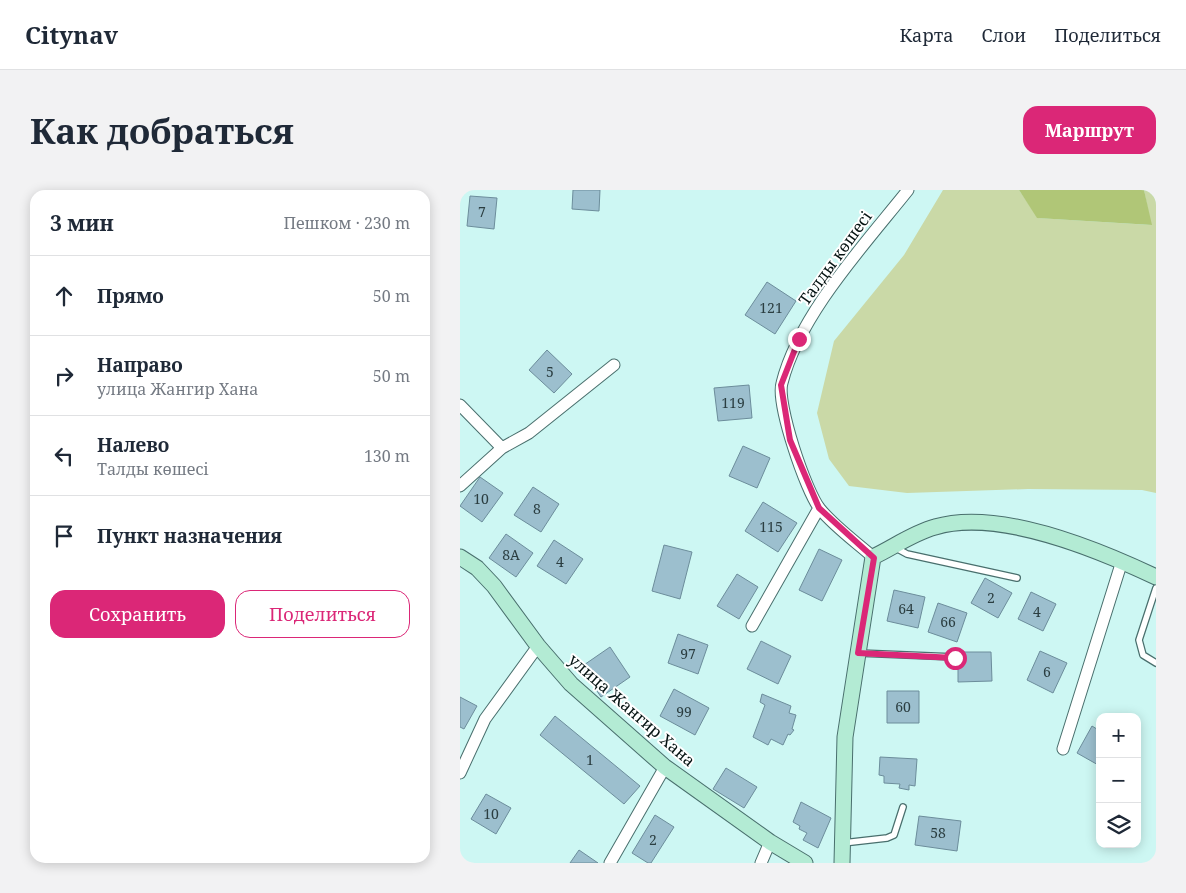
<!DOCTYPE html>
<html lang="ru">
<head>
<meta charset="utf-8">
<style>
  :root { --surface:#fff; --page:#f2f2f3; --text:#1f2937; --muted:#747a83; --line:#e0e1e3; --accent:#db2777 }
  body { margin:0; font-family:"Noto Serif",serif; background:var(--page); color:var(--text) }
  .controls { position:absolute; right:15px; bottom:15px; display:grid; overflow:hidden; border-radius:10px; box-shadow:0 2px 12px #0003 }
  .controls button { width:45px; height:45px; display:grid; place-items:center; padding:0; border:0; border-bottom:1px solid var(--line); background:var(--surface); color:var(--text); font:25px sans-serif }
  .stop { position:absolute; width:15px; height:15px; margin:-11px; border:4px solid #db2777; border-radius:50%; background:#fff }
  .stop.end { background:#db2777; border-color:#fff; box-shadow:0 1px 5px #0008 }
  .list { margin:0; padding:0; list-style:none }
  h2 { display:flex; justify-content:space-between; align-items:center; height:65px; margin:0; padding:0 20px; font-size:21px }
  h2 small { font-size:16px; font-weight:400; color:var(--muted) }
  .list li { display:grid; grid-template-columns:32px 1fr auto; gap:15px; align-items:center; box-sizing:border-box; height:80px; padding:0 20px; border-top:1px solid var(--line) }
  .list b { display:block; font-size:19px; white-space:nowrap }
  .list p { margin:0; font-size:16px; white-space:nowrap; color:var(--muted) }
  .list em { font-size:16px; font-style:normal; color:var(--muted) }
  .actions { display:flex; gap:10px; padding:15px 20px }
  .actions a { flex:1; padding:11px 0; border:1px solid var(--accent); border-radius:15px; text-align:center; font-size:18px; color:var(--accent) }
  .actions .main { background:var(--accent); color:#fff }
  .icon { flex:none; width:28px; height:28px; fill:none; stroke:currentColor; stroke-width:2; stroke-linecap:round; stroke-linejoin:round }
  .map { position:relative; flex:none; width:696px; height:673px; overflow:hidden; border-radius:15px }
  header { display:flex; align-items:center; gap:30px; box-sizing:border-box; height:70px; padding:0 25px; background:var(--surface); border-bottom:1px solid var(--line) }
  header strong { font-size:24px }
  nav { display:flex; gap:28px; margin-inline-start:auto; font-size:18px }
  .intro { display:flex; align-items:center; justify-content:space-between; box-sizing:border-box; height:120px; padding:0 30px }
  h1 { margin:0; font-size:35px }
  .button { padding:12px 22px; border-radius:15px; background:var(--accent); color:#fff; font-size:18px; font-weight:700 }
  main { display:flex; gap:30px; padding:0 30px }
  aside { flex:1; background:var(--surface); border-radius:15px; box-shadow:0 2px 12px #0003 }
  .map>svg:first-child { display:block }
  .green { fill:#cad9a7 }
  .forest { fill:#b0c677 }
  .building { fill:#9cbfce; stroke:#6c8d9b }
  .lines { fill:none; stroke-linecap:round; stroke-linejoin:round }
  .lane-casing { stroke:#496f6d; stroke-width:8 }
  .street-casing { stroke:#496f6d; stroke-width:13 }
  .secondary-casing { stroke:#496f6d; stroke-width:17 }
  .lane { stroke:#fff; stroke-width:5.5 }
  .street { stroke:#fff; stroke-width:11 }
  .secondary { stroke:#b3ebd4; stroke-width:15 }
  .route { stroke:#db2777; stroke-width:6 }
  .labels { text-anchor:middle; stroke-width:4; stroke-linejoin:round; paint-order:stroke }
  .number-label { font-size:14px; fill:#2b3e41 }
  .street-label { font-size:16px; fill:#051312; stroke:#fff }
</style>
</head>
<body>
<header>
<strong>Citynav</strong>
<nav><a>Карта</a><a>Слои</a><a>Поделиться</a></nav>
</header>
<div class="intro"><h1>Как добраться</h1><a class="button">Маршрут</a></div>
<main>
<aside>
<h2>3 мин<small>Пешком · 230 m</small></h2>
<ul class="list">
<li><svg class="icon" aria-label="ahead" viewBox="0 0 24 24"><path d="M12 20V5M6 11l6-6 6 6"/></svg><div><b>Прямо</b></div><em>50 m</em></li>
<li><svg class="icon" aria-label="right" viewBox="0 0 24 24"><path d="M7 20v-9h11M14 6l5 5-5 5"/></svg><div><b>Направо</b><p>улица Жангир Хана</p></div><em>50 m</em></li>
<li><svg class="icon" aria-label="left" viewBox="0 0 24 24"><path d="M17 20v-9H6M10 6l-5 5 5 5"/></svg><div><b>Налево</b><p>Талды көшесі</p></div><em>130 m</em></li>
<li><svg class="icon" aria-label="arrive" viewBox="0 0 24 24"><path d="M6 21V4h12l-3 4 3 4H6"/></svg><div><b>Пункт назначения</b></div></li>
</ul>
<div class="actions"><a class="main">Сохранить</a><a>Поделиться</a></div>
</aside>
<div class="map">
<svg width="696" height="673" viewBox="0 0 696 673">
  <rect width="100%" height="100%" fill="#cdf7f3"/>
  <!-- green -->
  <path class="green" d="M483,0H559L578,28L691,35L684,0H696V303L682,300L568,299L447,303L389,296L369,269L357,223L374,151L444,65Z"/>
  <!-- forest -->
  <path class="forest" d="M559,0H684L692,35L577,28Z"/>
  <!-- building -->
  <path class="building" d="M113,0H140L139,21L112,19Z
    M10,6L37,8L34,39L7,36Z
    M307,92L336,111L315,144L285,125Z
    M87,160L112,184L94,203L69,180Z
    M289,195L292,228L258,231L254,198Z
    M283,256L310,268L297,298L269,286Z
    M20,287L43,303L22,332L0,316Z
    M73,297L99,314L81,342L54,325Z
    M303,312L337,333L318,362L285,341Z
    M46,344L73,363L56,387L29,368Z
    M94,350L123,369L106,394L77,376Z
    M204,355L232,362L220,409L192,401Z
    M359,359L382,370L362,411L339,400Z
    M277,384L298,397L279,429L257,416Z
    M525,388L552,403L538,428L511,413Z
    M434,400L465,407L458,438L427,431Z
    M571,402L596,414L583,441L558,429Z
    M478,413L507,423L497,452L468,442Z
    M218,444L248,455L238,484L208,473Z
    M301,451L331,466L318,494L287,479Z
    M150,457L170,487L141,507L121,477Z
    M580,461L607,473L593,503L567,490Z
    M498,462H531L532,491L498,492Z
    M214,499L249,518L235,545L200,526Z
    M427,501H459V533H427Z
    M302,504L331,516L329,523L336,525L332,539L334,540L330,545L328,544L323,555L311,549L308,555L293,547L305,515L300,512Z
    M0,507L17,516L4,539L0,537Z
    M95,526L180,596L164,614L80,545Z
    M632,536L640,541V576L617,563Z
    M420,567L457,569L455,596L449,595V600L439,598L440,594L424,593V586L419,585Z
    M266,578L297,597L284,618L253,599Z
    M26,604L51,618L36,644L11,629Z
    M341,612L371,628L358,658L343,650L347,643L339,639L340,636L333,632Z
    M195,625L214,637L191,673H188L172,663Z
    M459,626L501,631L497,661L455,655Z
    M119,660L138,673H110Z"/>
  <g class="lines">
    <defs>
      <path id="lane" d="M436,358L447,364L557,388
        M696,398L679,450L683,465L696,473
        M398,463L495,467
        M383,653L427,648L434,645L443,617"/>
      <path id="street" d="M0,215L42,258
        M0,296L42,258L69,243L154,175
        M413,367C396,352 375,337 360,319C346,302 316,213 322,193C339,125 405,54 448,0
        M292,436L359,318
        M603,559L662,371
        M0,583L25,529L78,456
        M150,673L205,577
        M301,673L310,652"/>
      <path id="secondary" d="M0,367L17,378L34,396L78,456L111,494L205,577L310,652L345,673
        M382,673L385,547L413,367C434,357 453,343 475,337C538,318 639,360 696,387"/>
    </defs>
    <!-- lane casing -->
    <use href="#lane" class="lane-casing"/>
    <!-- street casing -->
    <use href="#street" class="street-casing"/>
    <!-- secondary casing -->
    <use href="#secondary" class="secondary-casing"/>
    <!-- lane -->
    <use href="#lane" class="lane"/>
    <!-- street -->
    <use href="#street" class="street"/>
    <!-- secondary -->
    <use href="#secondary" class="secondary"/>
  </g>
  <g class="lines">
    <!-- route -->
    <path class="route" d="M339,149L321,195L330,250L359,318L414,368L398,463L495,468"/>
  </g>
  <g class="labels">
    <!-- number labels -->
    <g class="number-label">
      <text x="22" y="27">7</text>
      <text x="311" y="123">121</text>
      <text x="90" y="187">5</text>
      <text x="273" y="218">119</text>
      <text x="21" y="314">10</text>
      <text x="77" y="324">8</text>
      <text x="311" y="342">115</text>
      <text x="51" y="370">8А</text>
      <text x="100" y="377">4</text>
      <text x="531" y="413">2</text>
      <text x="446" y="424">64</text>
      <text x="577" y="427">4</text>
      <text x="488" y="437">66</text>
      <text x="228" y="469">97</text>
      <text x="587" y="487">6</text>
      <text x="443" y="522">60</text>
      <text x="224" y="527">99</text>
      <text x="130" y="575">1</text>
      <text x="31" y="629">10</text>
      <text x="478" y="648">58</text>
      <text x="193" y="655">2</text>
    </g>
    <!-- street labels -->
    <g class="street-label">
      <text transform="translate(375 68) rotate(-54)" y="6">Талды көшесі</text>
      <text transform="translate(172 520) rotate(41)" y="6">улица Жангир Хана</text>
    </g>
  </g>
</svg>
<div class="controls">
<button>+</button>
<button>−</button>
<button><svg class="icon" aria-label="layers" viewBox="0 0 24 24"><path d="M12 4l9 5-9 5-9-5zM3 14l9 5 9-5"/></svg></button>
</div>
<div class="stop" style="left:495px;top:468px"></div>
<div class="stop end" style="left:339px;top:149px"></div>
</div>
</main>
</body>
</html>
